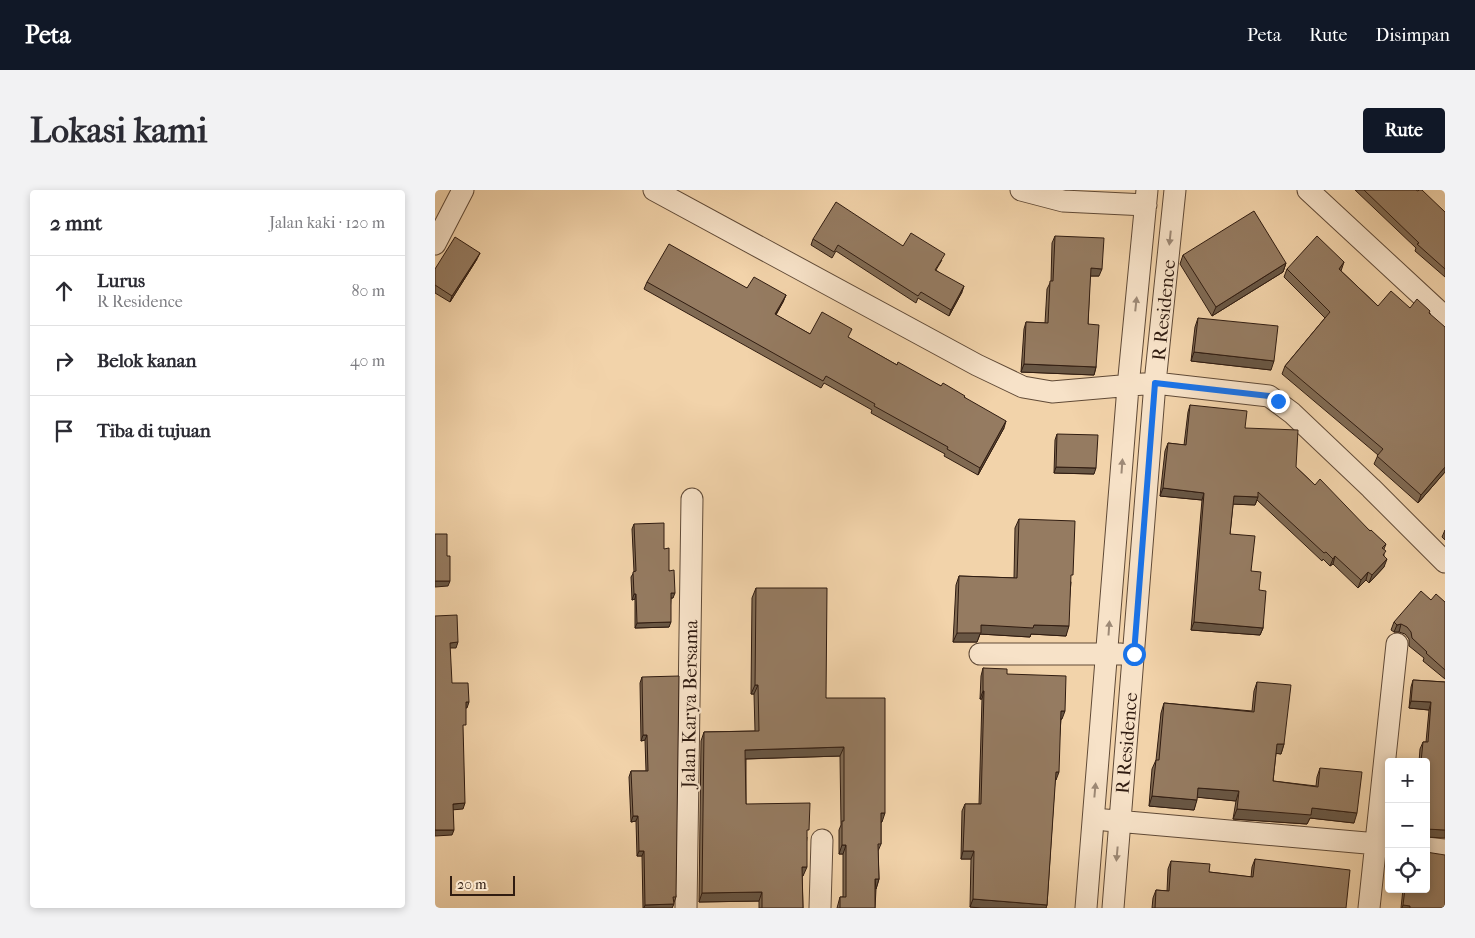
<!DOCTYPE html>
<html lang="id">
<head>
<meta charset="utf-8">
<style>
  :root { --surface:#fff; --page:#f2f2f3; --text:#2b2b33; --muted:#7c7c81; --line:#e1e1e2; --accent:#111827 }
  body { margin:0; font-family:"IM FELL French Canon",serif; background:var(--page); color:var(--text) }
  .controls { position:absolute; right:15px; bottom:15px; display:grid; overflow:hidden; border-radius:5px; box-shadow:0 2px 8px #0003 }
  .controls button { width:45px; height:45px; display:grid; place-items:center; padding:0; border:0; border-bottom:1px solid var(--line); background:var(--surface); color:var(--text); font:25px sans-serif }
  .scale { position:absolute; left:15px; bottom:12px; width:65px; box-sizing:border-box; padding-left:5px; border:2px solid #301c11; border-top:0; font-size:14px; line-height:18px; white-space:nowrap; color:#301c11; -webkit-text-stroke:4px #f7e2c8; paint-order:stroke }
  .stop { position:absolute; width:15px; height:15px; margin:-11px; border:4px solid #1a73e8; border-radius:50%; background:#fff }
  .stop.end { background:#1a73e8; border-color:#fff; box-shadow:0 1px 5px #0008 }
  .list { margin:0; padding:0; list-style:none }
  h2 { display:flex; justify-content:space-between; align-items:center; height:65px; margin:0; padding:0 20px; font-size:21px }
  h2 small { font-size:16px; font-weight:400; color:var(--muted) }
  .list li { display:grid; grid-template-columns:32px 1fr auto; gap:15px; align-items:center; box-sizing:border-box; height:70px; padding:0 20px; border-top:1px solid var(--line) }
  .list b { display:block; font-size:19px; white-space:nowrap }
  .list p { margin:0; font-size:16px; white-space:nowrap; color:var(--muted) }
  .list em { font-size:16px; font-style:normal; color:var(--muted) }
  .icon { flex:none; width:28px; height:28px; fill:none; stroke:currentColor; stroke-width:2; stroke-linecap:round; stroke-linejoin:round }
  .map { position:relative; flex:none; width:1010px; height:718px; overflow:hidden; border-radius:5px }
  header { display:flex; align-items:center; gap:30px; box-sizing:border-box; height:70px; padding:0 25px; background:var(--accent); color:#fff }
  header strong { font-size:24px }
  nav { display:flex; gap:28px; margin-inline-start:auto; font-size:18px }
  .intro { display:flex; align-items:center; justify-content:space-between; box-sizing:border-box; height:120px; padding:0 30px }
  h1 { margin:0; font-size:35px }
  .button { padding:12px 22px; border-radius:5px; background:var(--accent); color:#fff; font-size:18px; font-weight:700 }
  main { display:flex; gap:30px; padding:0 30px }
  aside { flex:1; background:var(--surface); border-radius:5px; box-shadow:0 2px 8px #0003 }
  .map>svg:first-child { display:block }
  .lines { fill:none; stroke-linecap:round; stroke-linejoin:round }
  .street-casing { stroke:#604a37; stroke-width:23 }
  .street { stroke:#f7e2c8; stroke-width:21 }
  .wall { fill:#806a53; stroke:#301c11 }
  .shaded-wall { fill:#685644; stroke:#301c11 }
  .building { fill:#957b61; stroke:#301c11 }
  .oneway { fill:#9d8976 }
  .route { stroke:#1a73e8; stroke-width:6 }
  .labels { text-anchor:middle; stroke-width:4.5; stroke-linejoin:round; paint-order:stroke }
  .street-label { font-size:19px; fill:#301c11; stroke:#f7e2c8 }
</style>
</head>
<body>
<header>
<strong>Peta</strong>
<nav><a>Peta</a><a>Rute</a><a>Disimpan</a></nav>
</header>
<div class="intro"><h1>Lokasi kami</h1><a class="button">Rute</a></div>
<main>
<aside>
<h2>2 mnt<small>Jalan kaki · 120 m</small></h2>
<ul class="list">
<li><svg class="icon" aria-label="ahead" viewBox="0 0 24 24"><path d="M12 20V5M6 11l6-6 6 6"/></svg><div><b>Lurus</b><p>R Residence</p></div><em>80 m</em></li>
<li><svg class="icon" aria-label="right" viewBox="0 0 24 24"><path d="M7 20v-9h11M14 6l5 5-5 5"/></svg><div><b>Belok kanan</b></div><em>40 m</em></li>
<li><svg class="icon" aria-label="arrive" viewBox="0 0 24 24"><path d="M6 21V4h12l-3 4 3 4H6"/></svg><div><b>Tiba di tujuan</b></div></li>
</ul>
</aside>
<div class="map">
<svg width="1010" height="718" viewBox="0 0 1010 718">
  <rect width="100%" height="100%" fill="#f2d3aa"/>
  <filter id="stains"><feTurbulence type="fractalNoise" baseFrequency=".004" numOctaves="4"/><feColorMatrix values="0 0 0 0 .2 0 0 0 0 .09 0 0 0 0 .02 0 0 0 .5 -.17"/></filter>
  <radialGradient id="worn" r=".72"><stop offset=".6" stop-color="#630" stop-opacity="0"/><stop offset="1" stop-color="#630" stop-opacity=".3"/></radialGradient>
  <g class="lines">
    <defs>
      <path id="street" d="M219,0L542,175L588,197L617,202L720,193L834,206L857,223L936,298L1010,372
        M586,0L628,11L711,15
        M873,0L1010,127
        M0,54L28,0
        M545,464H686
        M670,630L954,655
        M991,658L1010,660
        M251,718L257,309
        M385,718L387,650
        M651,718L693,197L712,0
        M678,718L720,193L740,0
        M934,718L962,454"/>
    </defs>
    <!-- street casing -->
    <use href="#street" class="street-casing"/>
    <!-- street -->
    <use href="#street" class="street"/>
  </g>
  <!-- wall -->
  <path class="wall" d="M920,0H981L1010,22V87L980,61L981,58Z
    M620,46L664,86H655L653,134L661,177L659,185L586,182L589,139L591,132L610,133L612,99L616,91L617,53Z
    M378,49L468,56L507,70L501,80L527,102L514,126L483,108L481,113L401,61L397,68L376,55Z
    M748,65L851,73L848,82L777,126L745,74Z
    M42,69L15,112L0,103V79Z
    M852,79L906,81L943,116L975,118L995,123L1010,282L983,313L939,274L943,265L847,184L850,176L890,128L849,87Z
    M212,92L312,98L351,105L348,112L341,125L375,144L414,148L462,175L529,207L569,238L543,285L509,266L510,264L436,223L437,220L389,193L386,198L209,99Z
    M763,128L836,180L756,171L760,137Z
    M755,215L810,238L861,277L880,295L951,354L949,359V377L934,393L931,390L923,398L898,374L895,376L888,369L887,371L822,310L820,315L798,314L795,344L816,381L824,400L828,438L825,445L756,440L767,310L725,306L730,261L733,253L749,255L753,222Z
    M622,244L659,284L619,283L620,250Z
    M584,329L636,392L631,446L596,444L595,447L545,444L542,452H518L521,395L524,386L579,388L580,338Z
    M199,334L229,359L234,381L238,408H236L234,437L200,438V409L197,410L196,387L199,382L197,339Z
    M1010,340V350L1007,347Z
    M321,398L391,508L447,632H446V654L443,661L444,689L441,699L440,718H402L405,707H408V664H404V640L406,635L405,566L311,569V614L372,647L368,686H367L368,718H324V711L264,712L266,551L269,542L320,541L319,504H316L317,408Z
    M996,410L1010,412V489L988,471L989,468L974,456V449L970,444L964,442H959L956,440L959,432Z
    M548,478L572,484L627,529H626L621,590H620L612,715L611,718H546L535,717L536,669H526L527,621L530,614H544L547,509H545L546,486Z
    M207,487L241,707L237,718H208L207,666H202L201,631L196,632L194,587L196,581H211L210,550L206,551L205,493Z
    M978,490L1010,492L991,572H984L985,559L988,552H991L994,520L974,518L976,497Z
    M822,492L849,554L846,564L841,563L838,591L881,596L882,587L885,578L919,633L875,628L872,634L798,629L801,611L762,607L759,620L714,616L717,579L721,570L726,523L729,513L817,521L819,501Z
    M820,669L911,718H717L718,708L721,700L732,701L733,679L736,671L774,682L816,687L817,677Z
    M968,699H991L1010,718H966Z"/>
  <!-- shaded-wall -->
  <path class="shaded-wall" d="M45,63L42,69L15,112L17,106Z
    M909,72L906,81L904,79Z
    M851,73L848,82L777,126L781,117Z
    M656,78L667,79L664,86H653Z
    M529,96L527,102L514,126L516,120Z
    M351,105L348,112L337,131L340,124Z
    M759,162L839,171L836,180L756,171Z
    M589,174L661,177L659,185L586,182Z
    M571,231L569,238L543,285L545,278Z
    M621,277L661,278L659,284L619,283Z
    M1010,277V282L983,313L986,305Z
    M728,298L769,303L767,310L725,306Z
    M799,306L823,307L820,315L796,314Z
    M900,366L898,374L895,376L898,369Z
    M952,369L949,377L934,393L937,385Z
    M933,382L931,390L923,398L926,390Z
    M0,391H15L13,396L0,397Z
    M236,403H240L238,408H234Z
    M199,404H201L200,409L197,410Z
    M236,432L234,437L200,438L202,433Z
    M759,432L828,438L825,445L756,440Z
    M966,434L964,442H959L962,435Z
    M546,435H599L634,436L631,446L596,444L595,447L545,444L542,452H518L522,443Z
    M23,452L21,458H13L15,453Z
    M320,495H323L319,504H316Z
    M548,501H549L547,509H545Z
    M976,511L996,512L994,520L974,518Z
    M31,512H34L32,518H28Z
    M626,521H630L627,529H623Z
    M208,545H212L210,550L206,551Z
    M842,554H849L846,564L838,563Z
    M409,557L405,566L307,569L310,560Z
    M621,582H624L621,590H618Z
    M763,598L804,601L801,611L760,607Z
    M717,606L762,610L759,620L714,616Z
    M30,613L28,619L16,620L18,614Z
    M877,618L922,623L919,633L875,628L872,634L798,629L802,619Z
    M446,623H450L447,632H443Z
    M198,626H203L201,631L196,632Z
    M991,639L1010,640V648L991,647Z
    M0,640H19L17,645L0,646Z
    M407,655H411L408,664H404Z
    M204,661H209L207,666H202Z
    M528,661H539L536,669H526Z
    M367,677H372L368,686H364Z
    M440,689H444L441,699Z
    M327,702L324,711L264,712L267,703Z
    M538,709L612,715L611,718H546L535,717Z
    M239,714L237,718H209L210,715Z
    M968,715L975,716V718H967Z"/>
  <!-- building -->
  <path class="building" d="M929,0H981L983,1L984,0H987L1010,22V79L982,54L984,53Z
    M401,12L468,56L476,43L510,64L500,80L529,96L516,120L486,102L483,106L403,55L399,62L378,49Z
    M819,21L851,73L781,117L748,65Z
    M620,46L669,48L667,79L656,78L653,134L664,135L661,177L589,174L591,132L613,133L615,91H618Z
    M882,46L909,72L904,79L943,116L956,101L975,118L982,109L995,121L994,123L1010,137V277L986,305L942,266L948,259L850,176L895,122L852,79Z
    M20,47L45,63L17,106L0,95V79Z
    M234,54L312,98L319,87L351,105L340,124L375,144L387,122L417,139L413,147L462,175L463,172L506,196L508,193L530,206L529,207L571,231L545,278L512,259L513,257L439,216L440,214L391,186L388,191L212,92Z
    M763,128L843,136L839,171L759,162Z
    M755,215L812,221L810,238L863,240L861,277L880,295L885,289L935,341L936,340L951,354L947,358L951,361L948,365L952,369L937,385L933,382L926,390L900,366L898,369L891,362L889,363L823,302V307L799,306L795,344L820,346L816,381L826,382L824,400L831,401L828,438L759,432L769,303L728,298L733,253L751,255Z
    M622,244L663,245L661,278L621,277Z
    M584,329L640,331L638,385H636L634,436L599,435L598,438L546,435V443H522L524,386L582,388Z
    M229,333V359L234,358V381L239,380L240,403H236V432L202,433L201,404H199L198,382L201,381L199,334Z
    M0,344H12V366H15V391H0Z
    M321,398H392L391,508H450V623H446V654H443L444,689H440V718H405V707H411V655H407V631H409V557L310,560L311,614L375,613L374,640H372V677H367L368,718H327V702L267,703L269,542L324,541L323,495H320Z
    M986,401L996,410L1001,404L1010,412V480L991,463L992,462L977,448L976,442L972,437L966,434L962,435L959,432Z
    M22,425L23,452L15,453L17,493H33L34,512H31V535H28L30,613L18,614L19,640H0V426Z
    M548,478L572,479V484L631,486L630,521H626L624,582H621L612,715L538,709L539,661H528L530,614H546L549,501H548Z
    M244,486L241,707H238L239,714L210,715L209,661H204L203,626H198L196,581H213L212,545H208L207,487Z
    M978,490L1010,492V640L991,639V572H986L988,552H993L996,512L976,511Z
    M822,492L856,495L849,554H842L838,591L883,597L885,578L927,582L922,623L877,618L876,625L802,619L804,601L763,598L762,610L717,606L721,570H724L729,513L819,522Z
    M991,662L1010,665V718H975V716L968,715L970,699H991Z
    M820,669L915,680L911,718H720L721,700L734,701L736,671L775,674L774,682L818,687Z"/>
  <!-- one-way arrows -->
  <defs><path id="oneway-solid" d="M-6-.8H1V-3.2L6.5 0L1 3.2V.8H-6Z" transform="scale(1.25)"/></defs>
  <g class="oneway">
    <use href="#oneway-solid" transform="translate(735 48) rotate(96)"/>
    <use href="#oneway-solid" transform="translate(701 114) rotate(-84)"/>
    <use href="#oneway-solid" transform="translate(687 276) rotate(-86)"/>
    <use href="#oneway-solid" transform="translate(674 438) rotate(-86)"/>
    <use href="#oneway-solid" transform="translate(660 600) rotate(-85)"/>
    <use href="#oneway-solid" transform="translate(682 664) rotate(95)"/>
  </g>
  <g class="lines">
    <!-- route -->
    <path class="route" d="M699,464L720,193L834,206L843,211"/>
  </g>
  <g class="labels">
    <!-- street labels -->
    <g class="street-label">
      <text transform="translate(728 120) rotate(-84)" y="7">R Residence</text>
      <text transform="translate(254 514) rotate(-89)" y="7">Jalan Karya Bersama</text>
      <text transform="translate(691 553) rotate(-85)" y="7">R Residence</text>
    </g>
  </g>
  <rect width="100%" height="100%" filter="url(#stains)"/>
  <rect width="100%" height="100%" fill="url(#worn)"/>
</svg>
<div class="controls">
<button>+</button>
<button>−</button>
<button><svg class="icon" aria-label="locate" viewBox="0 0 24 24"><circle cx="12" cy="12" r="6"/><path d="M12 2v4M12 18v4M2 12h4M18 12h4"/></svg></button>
</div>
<div class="scale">20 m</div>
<div class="stop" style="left:699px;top:464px"></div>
<div class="stop end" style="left:843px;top:211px"></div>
</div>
</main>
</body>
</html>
